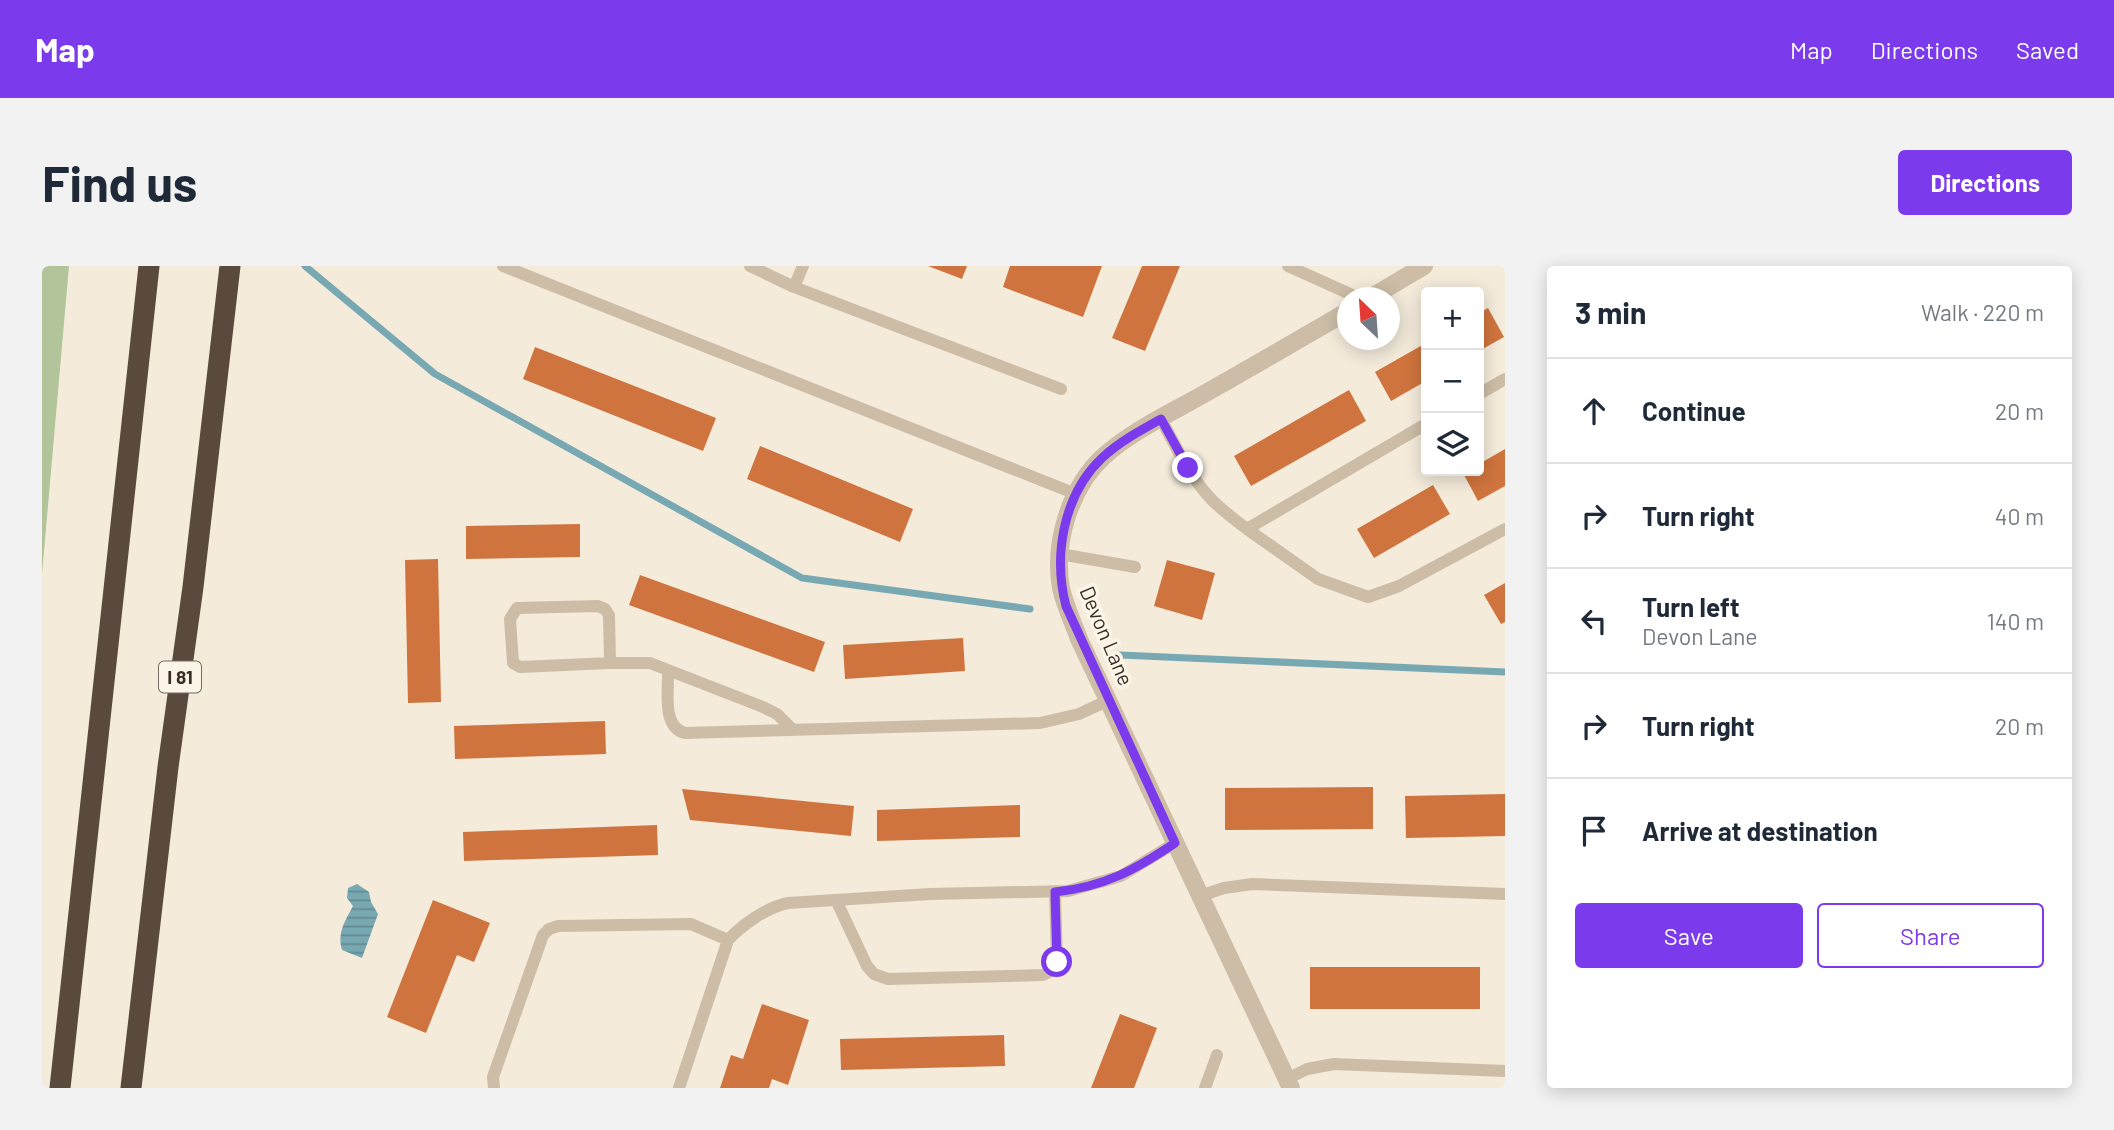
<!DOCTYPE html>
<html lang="en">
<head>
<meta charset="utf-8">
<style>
  :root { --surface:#fff; --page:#f2f2f3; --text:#1f2937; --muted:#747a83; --line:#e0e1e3; --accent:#7c3aed }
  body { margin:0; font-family:Barlow,sans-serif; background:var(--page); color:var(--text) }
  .controls { position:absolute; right:21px; top:21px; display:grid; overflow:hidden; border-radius:7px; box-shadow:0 4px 18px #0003 }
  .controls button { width:63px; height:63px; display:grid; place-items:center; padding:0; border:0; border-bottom:2px solid var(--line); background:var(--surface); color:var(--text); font:35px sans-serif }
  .compass { position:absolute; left:1295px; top:21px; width:63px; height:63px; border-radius:50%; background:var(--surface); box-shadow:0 4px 18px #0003; rotate:335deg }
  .stop { position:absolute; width:21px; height:21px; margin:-16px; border:5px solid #7c3aed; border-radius:50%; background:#fff }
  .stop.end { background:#7c3aed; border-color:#fff; box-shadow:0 2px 7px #0008 }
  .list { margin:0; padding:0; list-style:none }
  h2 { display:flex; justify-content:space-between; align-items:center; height:91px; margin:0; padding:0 28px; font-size:30px }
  h2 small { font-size:23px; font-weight:400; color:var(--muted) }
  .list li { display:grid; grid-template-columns:46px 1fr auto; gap:21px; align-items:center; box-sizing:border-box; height:105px; padding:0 28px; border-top:2px solid var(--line) }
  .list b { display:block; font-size:26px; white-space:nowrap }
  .list p { margin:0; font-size:23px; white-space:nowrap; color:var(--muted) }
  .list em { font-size:23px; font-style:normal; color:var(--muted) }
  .actions { display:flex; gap:14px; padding:21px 28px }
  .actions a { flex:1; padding:16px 0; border:2px solid var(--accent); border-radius:7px; text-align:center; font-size:24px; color:var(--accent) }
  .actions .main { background:var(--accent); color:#fff }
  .icon { flex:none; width:38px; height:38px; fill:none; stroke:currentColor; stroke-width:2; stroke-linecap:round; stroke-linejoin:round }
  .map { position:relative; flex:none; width:1463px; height:822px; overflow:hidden; border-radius:7px }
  header { display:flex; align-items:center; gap:42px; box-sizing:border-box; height:98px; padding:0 35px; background:var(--accent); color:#fff }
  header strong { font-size:33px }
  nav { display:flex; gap:38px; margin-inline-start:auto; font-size:24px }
  .intro { display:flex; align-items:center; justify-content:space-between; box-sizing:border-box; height:168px; padding:0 42px }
  h1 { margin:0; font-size:49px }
  .button { padding:18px 32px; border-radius:7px; background:var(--accent); color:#fff; font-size:24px; font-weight:700 }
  main { display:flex; gap:42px; padding:0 42px }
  aside { flex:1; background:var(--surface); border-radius:7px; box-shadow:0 4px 18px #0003 }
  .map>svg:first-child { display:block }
  .green { fill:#b1c49a }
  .water { fill:url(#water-rules) }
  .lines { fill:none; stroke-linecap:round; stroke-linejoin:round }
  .stream { stroke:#78a9b3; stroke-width:7 }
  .building { fill:#cf743e }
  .service { stroke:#cdbda6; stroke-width:12 }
  .minor { stroke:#cdbda6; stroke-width:18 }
  .motorway { stroke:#5a4a3e; stroke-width:21 }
  .route { stroke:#7c3aed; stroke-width:9 }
  .labels { text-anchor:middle; stroke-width:7; stroke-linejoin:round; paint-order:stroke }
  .shield { fill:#fbf5e8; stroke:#736a62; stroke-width:2 }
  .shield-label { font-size:19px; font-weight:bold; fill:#392f28 }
  .street-label { font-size:21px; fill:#392f28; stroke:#fbf5e8 }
</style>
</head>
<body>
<header>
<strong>Map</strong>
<nav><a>Map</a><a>Directions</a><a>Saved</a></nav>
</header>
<div class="intro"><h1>Find us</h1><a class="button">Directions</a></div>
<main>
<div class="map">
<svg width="1463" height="822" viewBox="0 0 1463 822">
  <defs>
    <pattern id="water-rules" width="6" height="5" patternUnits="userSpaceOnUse" patternTransform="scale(1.75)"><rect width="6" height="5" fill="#78a9b3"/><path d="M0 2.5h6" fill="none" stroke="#638a92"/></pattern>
  </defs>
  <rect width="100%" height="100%" fill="#f4ebdb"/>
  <!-- green -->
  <path class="green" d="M0,0H27L0,308Z"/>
  <!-- water -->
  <path class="water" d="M315,618L327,626L329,636L336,648L320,692L300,684C295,667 303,655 311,640L305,632L306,622Z"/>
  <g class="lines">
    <!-- stream -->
    <path class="stream" d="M263,0L393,108L760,312L988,343
      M1078,389L1463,406"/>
  </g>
  <!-- building -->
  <path class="building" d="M886,0H925L920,13Z
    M968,0H1060L1041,51L961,21Z
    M1100,0H1138L1103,85L1070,72Z
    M1446,42L1462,71L1437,85V47Z
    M1384,77V115L1349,135L1333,106Z
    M493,81L674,152L661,185L481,113Z
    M1307,124L1324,155L1209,220L1192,190Z
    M718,180L871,243L858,276L705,213Z
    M1463,183V220L1436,235L1421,207L1426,205H1437V198Z
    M1391,219L1408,248L1332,292L1315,263Z
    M538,258V291L424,293V260Z
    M396,293L399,436L366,437L363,294Z
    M1125,294L1173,307L1160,354L1112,340Z
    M598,309L783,376L772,406L587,339Z
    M1463,317V356L1459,358L1442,329Z
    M921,372L923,405L803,413L801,379Z
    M563,455L564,488L413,493L412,460Z
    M1331,521V563L1183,564V522Z
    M640,523L812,540L809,570L648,554Z
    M1463,528V570L1364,572L1363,530Z
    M978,539V571L835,575V544Z
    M615,559L616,589L422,595L421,566Z
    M391,634L448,657L432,696L415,689L384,767L345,751Z
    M1268,701H1438V743H1268Z
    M720,738L767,754L746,819L730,813L727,822H678L689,789L701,793Z
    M1078,748L1115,762L1092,822H1049Z
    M962,769L963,800L799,804L798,773Z"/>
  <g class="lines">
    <!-- service -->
    <path class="service" d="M461,0L1034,228
      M708,0L752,21L1019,123
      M1246,0L1317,32
      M752,21L761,0
      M1437,128L1463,113
      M1119,153C1134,181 1148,211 1170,234C1181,245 1193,254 1205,263L1384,158
      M1205,263L1276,313L1326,331L1357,320L1463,263
      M1018,288L1093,301
      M556,340L563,343L567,349L568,397L478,401L471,397L468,353L475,342Z
      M568,397H608L721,441L735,448L750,463
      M626,404C627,423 619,461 643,467L998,457L1037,448L1067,434
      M1158,630L1182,622L1210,618L1463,628
      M794,634L825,700L832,708L846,713L1001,709L1011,704L1015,696L1013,626
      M1245,813L1265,803L1292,798L1463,805
      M452,822L451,811L501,669L507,663L516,660L649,658L686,674
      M637,822L686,674C700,659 725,641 746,637L888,628L1026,625L1079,610L1133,577
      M1163,822L1175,789"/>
    <!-- minor -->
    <path class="minor" d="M1328,32L1382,0
      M1249,822L1037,373C1031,356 1023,340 1019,322C1011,277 1028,221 1062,190C1091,164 1129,147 1162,128C1210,101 1258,73 1306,45"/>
    <!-- motorway -->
    <path class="motorway" d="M18,822L107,0
      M89,822L126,501L151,321L188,0"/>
  </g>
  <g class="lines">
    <!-- route -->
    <path class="route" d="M1015,696L1013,626C1062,621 1093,604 1133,577L1024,340C1011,290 1021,229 1060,192C1077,176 1099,164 1119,153L1146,202"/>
  </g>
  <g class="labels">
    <!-- shield labels -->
    <rect class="shield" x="117" y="395.5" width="42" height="31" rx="5"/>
    <g class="shield-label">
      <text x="138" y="418">I 81</text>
    </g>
    <!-- street labels -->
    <g class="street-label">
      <text transform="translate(1064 370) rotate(67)" y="7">Devon Lane</text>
    </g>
  </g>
</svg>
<div class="controls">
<button>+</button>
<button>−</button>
<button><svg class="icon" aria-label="layers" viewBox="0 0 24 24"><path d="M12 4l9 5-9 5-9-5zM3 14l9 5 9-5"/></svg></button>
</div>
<svg class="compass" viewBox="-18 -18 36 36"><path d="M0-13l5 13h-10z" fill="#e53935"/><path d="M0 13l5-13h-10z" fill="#747a83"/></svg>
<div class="stop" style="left:1015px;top:696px"></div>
<div class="stop end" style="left:1146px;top:202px"></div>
</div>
<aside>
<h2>3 min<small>Walk · 220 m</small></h2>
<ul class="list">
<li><svg class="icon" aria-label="ahead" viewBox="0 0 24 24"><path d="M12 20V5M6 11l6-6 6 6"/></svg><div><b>Continue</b></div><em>20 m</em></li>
<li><svg class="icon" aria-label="right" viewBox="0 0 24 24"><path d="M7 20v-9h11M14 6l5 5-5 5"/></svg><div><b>Turn right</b></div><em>40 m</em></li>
<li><svg class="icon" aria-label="left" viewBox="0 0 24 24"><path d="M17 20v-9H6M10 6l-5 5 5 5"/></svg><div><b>Turn left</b><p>Devon Lane</p></div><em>140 m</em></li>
<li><svg class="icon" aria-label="right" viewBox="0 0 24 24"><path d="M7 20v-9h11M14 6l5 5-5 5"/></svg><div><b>Turn right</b></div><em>20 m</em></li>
<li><svg class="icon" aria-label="arrive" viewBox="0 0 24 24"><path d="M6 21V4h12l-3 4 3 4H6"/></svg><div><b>Arrive at destination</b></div></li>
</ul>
<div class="actions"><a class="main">Save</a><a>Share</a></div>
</aside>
</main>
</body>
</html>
